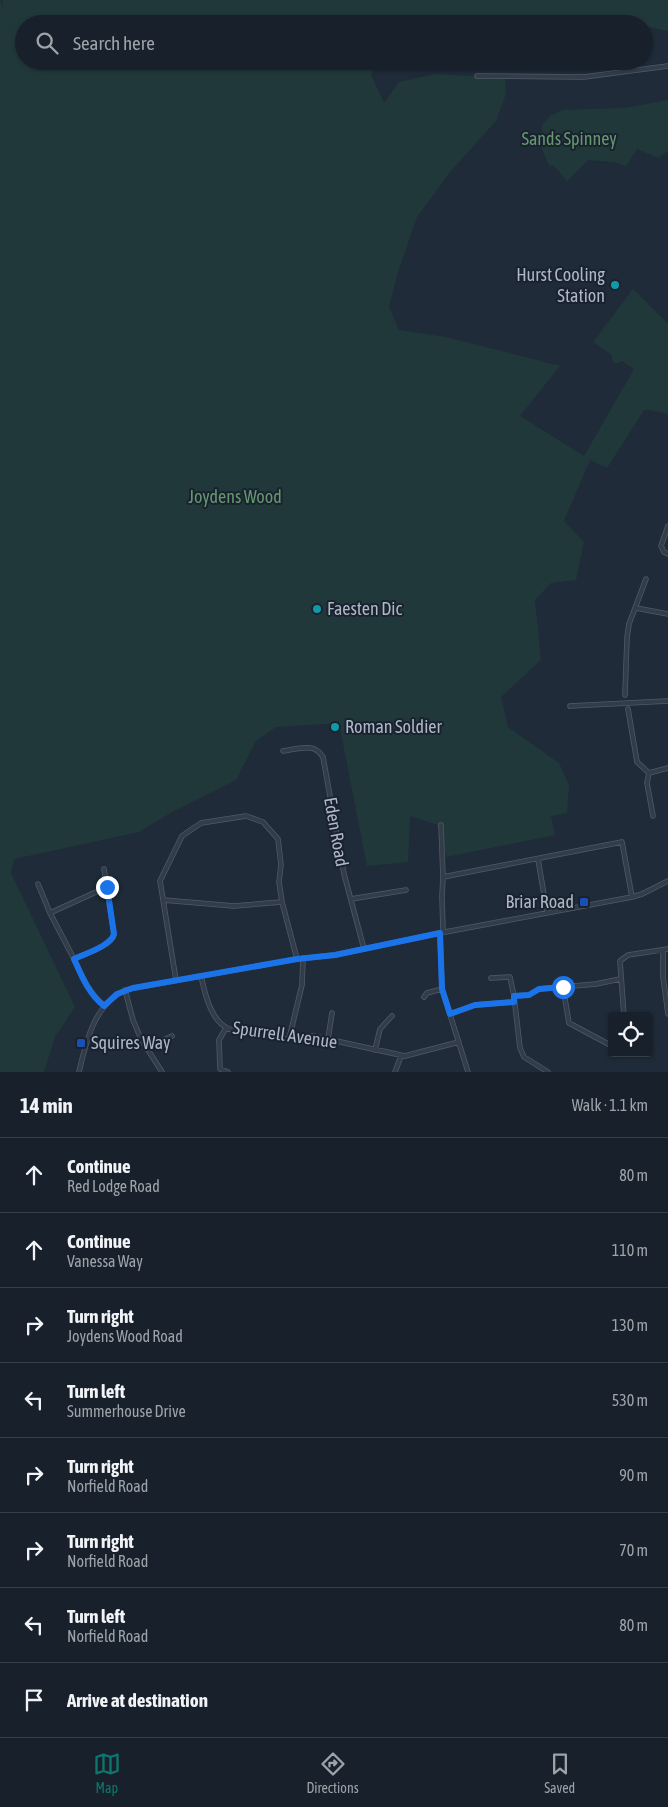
<!DOCTYPE html>
<html lang="en">
<head>
<meta charset="utf-8">
<style>
  :root { --surface:#17202b; --page:#242d37; --text:#f1f3f6; --muted:#9ea3a9; --line:#363e47; --accent:#0f766e }
  body { margin:0; font-family:"Asap Condensed",sans-serif; background:var(--page); color:var(--text) }
  .controls { position:absolute; right:15px; bottom:15px; display:grid; overflow:hidden; border-radius:5px; box-shadow:0 1px 4px #0004 }
  .controls button { width:45px; height:45px; display:grid; place-items:center; padding:0; border:0; border-bottom:1px solid var(--line); background:var(--surface); color:var(--text); font:25px sans-serif }
  .stop { position:absolute; width:15px; height:15px; margin:-11px; border:4px solid #1a73e8; border-radius:50%; background:#fff }
  .stop.end { background:#1a73e8; border-color:#fff; box-shadow:0 1px 5px #0008 }
  .list { margin:0; padding:0; list-style:none }
  h2 { display:flex; justify-content:space-between; align-items:center; height:65px; margin:0; padding:0 20px; font-size:21px }
  h2 small { font-size:16px; font-weight:400; color:var(--muted) }
  .list li { display:grid; grid-template-columns:32px 1fr auto; gap:15px; align-items:center; box-sizing:border-box; height:75px; padding:0 20px; border-top:1px solid var(--line) }
  .list b { display:block; font-size:19px; white-space:nowrap }
  .list p { margin:0; font-size:16px; white-space:nowrap; color:var(--muted) }
  .list em { font-size:16px; font-style:normal; color:var(--muted) }
  .icon { flex:none; width:28px; height:28px; fill:none; stroke:currentColor; stroke-width:2; stroke-linecap:round; stroke-linejoin:round }
  .map { position:relative; flex:none; width:668px; height:1072px; overflow:hidden }
  .search { position:absolute; background:var(--surface); box-shadow:0 1px 4px #0004; left:15px; right:15px; top:15px; height:55px; display:flex; align-items:center; gap:12px; box-sizing:border-box; padding:0 18px; border-radius:28px; color:var(--muted); font-size:19px }
  .sheet { height:665px; background:var(--surface) }
  nav { display:flex; justify-content:space-around; align-items:center; box-sizing:border-box; height:70px; border-top:1px solid var(--line); background:var(--surface); font-size:14px; color:var(--muted) }
  nav a { display:grid; justify-items:center; gap:2px }
  nav .on { color:var(--accent) }
  .map>svg:first-child { display:block }
  .green { fill:#21383a }
  .lines { fill:none; stroke-linecap:round; stroke-linejoin:round }
  .street-casing { stroke:#505a67; stroke-width:5.5 }
  .street { stroke:#333d4a; stroke-width:4 }
  .route { stroke:#1a73e8; stroke-width:6 }
  .culture-dot { fill:#0f9aa8; stroke:#19222e; stroke-width:2 }
  .transit-dot { fill:#1a4fb4; stroke:#19222e; stroke-width:2 }
  .labels { text-anchor:middle; stroke-width:4; stroke-linejoin:round; paint-order:stroke }
  .park-label { font-size:18px; fill:#64986f; stroke:#19222e }
  .poi-label { font-size:18px; fill:#adb7c6; stroke:#19222e; text-anchor:start }
  .street-label { font-size:18px; fill:#adb7c6; stroke:#19222e }
</style>
</head>
<body>
<div class="map">
<svg width="668" height="1072" viewBox="0 0 668 1072">
  <rect width="100%" height="100%" fill="#1f2b39"/>
  <!-- green -->
  <path class="green" d="M0,0L4,10L2,0H668V31L644,26V24L621,21L620,24H508V21L483,24H24V61H377L371,75L384,103L399,82L436,74L505,78L506,94L496,121L450,172L417,217L397,275L389,307L399,330L446,337L560,366L520,416L584,456L634,369L622,361L615,364L612,360V355L593,342L633,289L668,324V414L650,410H644L607,468L590,460L564,521L584,542L576,580L551,583L535,600L541,660L501,697L508,727L559,763L569,785L567,813L551,816L555,835L446,857L441,826L410,816L408,862L367,866L339,723L276,727L256,741L236,780L174,811L139,832L14,859L11,873L75,1007L55,1037L44,1072H0Z
    M668,100V151L658,158L637,149L626,166L614,162L588,160L567,181L554,166L549,165L541,147L542,125L550,116L563,110L625,108Z"/>
  <g class="lines">
    <defs>
      <path id="street" d="M477,76L584,77L668,66
        M668,526L661,546L664,552L668,554
        M636,608L668,614
        M625,695L627,638L629,624L646,579
        M570,706L668,701
        M628,709L637,762L649,773
        M283,751C298,749 314,742 323,757L344,874L364,949
        M649,773L647,783L653,816
        M649,773L668,768
        M441,825L443,877L442,896L443,932
        M538,859L547,913
        M104,869L107,887
        M443,877L622,842L632,897
        M38,884L50,913L74,959
        M351,899L406,890
        M163,900L234,906L282,902L297,959
        M50,913L107,887L114,935C111,946 84,954 74,959C82,976 89,994 105,1006
        M440,933L442,989L468,1072
        M663,950V977L668,1014
        M201,976C205,994 211,1024 232,1030L289,1039L298,1036H313L405,1056L459,1042
        M491,978L510,977L514,996L529,995L539,989L596,984L620,979
        M176,980L160,881L182,836L201,823L246,816L263,822L278,839L281,865L279,882L282,902
        M563,987L569,1023L612,1046
        M125,990L133,1020L141,1039L162,1072
        M514,996L520,1048L524,1057L548,1072
        M424,997L427,993L442,989
        M450,1014L475,1005L514,1002
        M624,1016L620,961L628,955L668,949
        M226,1028L219,1040L220,1069L228,1072
        M289,1039L302,985L303,958
        M328,1039L332,1013
        M146,1048L172,1036
        M375,1050L380,1029L392,1016
        M79,1072C86,1041 95,1001 129,989L297,959L335,955L440,933L632,897L642,894L668,881
        M395,1072L401,1056"/>
    </defs>
    <!-- street casing -->
    <use href="#street" class="street-casing"/>
    <!-- street -->
    <use href="#street" class="street"/>
  </g>
  <g class="lines">
    <!-- route -->
    <path class="route" d="M107,887L114,934C111,946 84,954 74,959C82,977 89,994 104,1006L117,994L133,988L297,959L335,955L440,933L442,989L450,1014L475,1005L514,1002V996L529,995L539,989L563,987"/>
  </g>
  <!-- markers -->
  <g class="culture-dot">
    <circle cx="615" cy="285" r="5"/>
    <circle cx="317" cy="609" r="5"/>
    <circle cx="335" cy="727" r="5"/>
  </g>
  <g class="transit-dot">
    <rect x="579" y="897" width="10" height="10" rx="2.5"/>
    <rect x="76" y="1038" width="10" height="10" rx="2.5"/>
  </g>
  <g class="labels">
    <!-- park labels -->
    <g class="park-label">
      <text x="569" y="145">Sands Spinney</text>
      <text x="235" y="503">Joydens Wood</text>
    </g>
    <!-- poi labels -->
    <g class="poi-label">
      <text x="605" y="281" text-anchor="end">Hurst Cooling<tspan x="605" dy="21">Station</tspan></text>
      <text x="327" y="615">Faesten Dic</text>
      <text x="345" y="733">Roman Soldier</text>
      <text x="574" y="908" text-anchor="end">Briar Road</text>
      <text x="91" y="1049">Squires Way</text>
    </g>
    <!-- street labels -->
    <g class="street-label">
      <text transform="translate(336 832) rotate(80)" y="6">Eden Road</text>
      <text transform="translate(285 1035) rotate(8)" y="6">Spurrell Avenue</text>
    </g>
  </g>
</svg>
<div class="controls">
<button><svg class="icon" aria-label="locate" viewBox="0 0 24 24"><circle cx="12" cy="12" r="6"/><path d="M12 2v4M12 18v4M2 12h4M18 12h4"/></svg></button>
</div>
<div class="stop" style="left:563px;top:987px"></div>
<div class="stop end" style="left:107px;top:887px"></div>
<div class="search"><svg class="icon" aria-label="search" viewBox="0 0 24 24"><circle cx="10" cy="10" r="6"/><path d="M15 15l6 6"/></svg>Search here</div>
</div>
<section class="sheet">
<h2>14 min<small>Walk · 1.1 km</small></h2>
<ul class="list">
<li><svg class="icon" aria-label="ahead" viewBox="0 0 24 24"><path d="M12 20V5M6 11l6-6 6 6"/></svg><div><b>Continue</b><p>Red Lodge Road</p></div><em>80 m</em></li>
<li><svg class="icon" aria-label="ahead" viewBox="0 0 24 24"><path d="M12 20V5M6 11l6-6 6 6"/></svg><div><b>Continue</b><p>Vanessa Way</p></div><em>110 m</em></li>
<li><svg class="icon" aria-label="right" viewBox="0 0 24 24"><path d="M7 20v-9h11M14 6l5 5-5 5"/></svg><div><b>Turn right</b><p>Joydens Wood Road</p></div><em>130 m</em></li>
<li><svg class="icon" aria-label="left" viewBox="0 0 24 24"><path d="M17 20v-9H6M10 6l-5 5 5 5"/></svg><div><b>Turn left</b><p>Summerhouse Drive</p></div><em>530 m</em></li>
<li><svg class="icon" aria-label="right" viewBox="0 0 24 24"><path d="M7 20v-9h11M14 6l5 5-5 5"/></svg><div><b>Turn right</b><p>Norfield Road</p></div><em>90 m</em></li>
<li><svg class="icon" aria-label="right" viewBox="0 0 24 24"><path d="M7 20v-9h11M14 6l5 5-5 5"/></svg><div><b>Turn right</b><p>Norfield Road</p></div><em>70 m</em></li>
<li><svg class="icon" aria-label="left" viewBox="0 0 24 24"><path d="M17 20v-9H6M10 6l-5 5 5 5"/></svg><div><b>Turn left</b><p>Norfield Road</p></div><em>80 m</em></li>
<li><svg class="icon" aria-label="arrive" viewBox="0 0 24 24"><path d="M6 21V4h12l-3 4 3 4H6"/></svg><div><b>Arrive at destination</b></div></li>
</ul>
</section>
<nav>
<a class="on"><svg class="icon" aria-label="map" viewBox="0 0 24 24"><path d="M3 6l6-2 6 2 6-2v14l-6 2-6-2-6 2zM9 4v14M15 6v14"/></svg>Map</a>
<a><svg class="icon" aria-label="directions" viewBox="0 0 24 24"><path d="M12 3l9 9-9 9-9-9zM9 14v-3h6M13 9l2 2-2 2"/></svg>Directions</a>
<a><svg class="icon" aria-label="saved" viewBox="0 0 24 24"><path d="M7 4h10v16l-5-4-5 4z"/></svg>Saved</a>
</nav>
</body>
</html>
